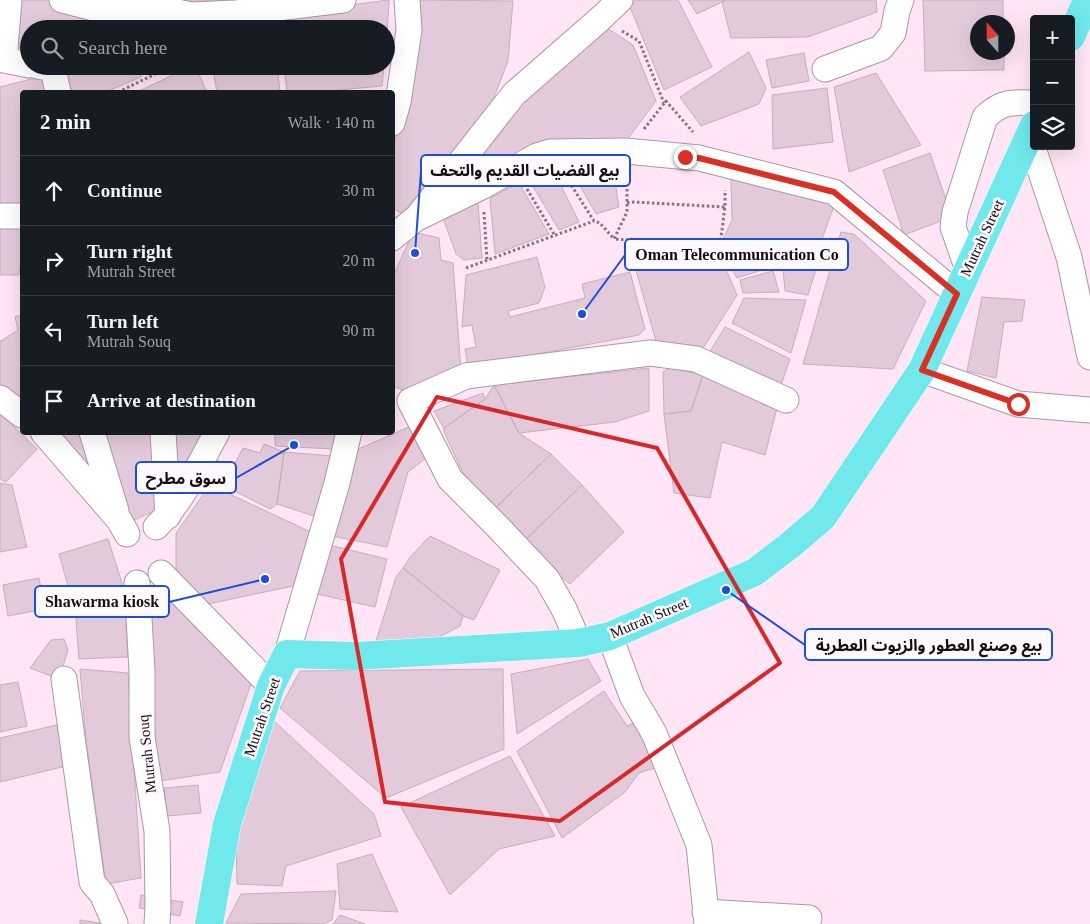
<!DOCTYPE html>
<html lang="en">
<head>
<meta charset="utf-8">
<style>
  :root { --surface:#171b24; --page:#20242c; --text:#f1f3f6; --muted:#9ea1a6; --line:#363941 }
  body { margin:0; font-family:"Times New Roman","Noto Sans Arabic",serif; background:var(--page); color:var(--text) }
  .controls { position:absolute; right:15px; top:15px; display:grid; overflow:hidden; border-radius:5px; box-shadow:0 5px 20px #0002 }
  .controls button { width:45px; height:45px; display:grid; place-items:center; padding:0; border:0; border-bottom:1px solid var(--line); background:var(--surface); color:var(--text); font:25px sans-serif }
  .compass { position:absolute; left:970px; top:15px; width:45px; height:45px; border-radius:50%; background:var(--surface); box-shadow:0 5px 20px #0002; rotate:339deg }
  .stop { position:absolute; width:15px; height:15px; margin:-11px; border:4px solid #d93025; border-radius:50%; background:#fff }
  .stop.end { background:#d93025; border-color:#fff; box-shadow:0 1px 5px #0008 }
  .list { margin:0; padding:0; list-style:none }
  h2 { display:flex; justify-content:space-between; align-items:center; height:65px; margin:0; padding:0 20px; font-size:21px }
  h2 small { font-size:16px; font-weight:400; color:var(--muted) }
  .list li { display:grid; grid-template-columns:32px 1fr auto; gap:15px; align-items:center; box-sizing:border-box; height:70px; padding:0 20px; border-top:1px solid var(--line) }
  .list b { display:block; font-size:19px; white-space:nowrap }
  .list p { margin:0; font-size:16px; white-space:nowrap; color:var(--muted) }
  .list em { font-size:16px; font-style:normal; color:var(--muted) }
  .icon { flex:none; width:28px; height:28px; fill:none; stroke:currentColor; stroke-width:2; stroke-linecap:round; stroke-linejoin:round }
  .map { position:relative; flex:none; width:1090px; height:924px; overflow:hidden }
  .search { position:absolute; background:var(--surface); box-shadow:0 5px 20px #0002; left:20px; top:20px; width:375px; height:55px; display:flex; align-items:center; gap:12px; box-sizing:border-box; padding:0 18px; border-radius:28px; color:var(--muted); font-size:19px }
  .panel { position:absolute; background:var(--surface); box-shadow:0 5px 20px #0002; left:20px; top:90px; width:375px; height:345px; border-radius:5px }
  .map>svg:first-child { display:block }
  .building { fill:#e3cada; stroke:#c5aebd }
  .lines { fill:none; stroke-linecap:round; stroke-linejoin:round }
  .minor-casing { stroke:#ad96a5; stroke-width:27 }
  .major-casing { stroke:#fff; stroke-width:29 }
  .path { stroke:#85757f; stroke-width:3; stroke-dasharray:2.5 2.5; stroke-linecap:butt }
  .minor { stroke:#fff; stroke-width:25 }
  .major { stroke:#71e8eb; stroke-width:28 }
  .route { stroke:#d93025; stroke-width:6 }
  .marked { fill:none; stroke:#d62828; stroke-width:4; stroke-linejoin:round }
  .labels { text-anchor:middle; stroke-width:5; stroke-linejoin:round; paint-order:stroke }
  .street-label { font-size:15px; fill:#160e13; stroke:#fef9fd }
  .leader { fill:none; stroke:#1d4ed8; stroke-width:2 }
  .callout-dot { fill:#1d4ed8; stroke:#fef9fd; stroke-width:2 }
  .callout { fill:#fef9fd; stroke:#1d4ed8; stroke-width:2 }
  .callout-label { font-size:16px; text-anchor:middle; font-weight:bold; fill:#160e13 }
</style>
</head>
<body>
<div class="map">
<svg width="1090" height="924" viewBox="0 0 1090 924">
  <rect width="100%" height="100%" fill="#ffe5f5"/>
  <!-- building -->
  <path class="building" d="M14,0H50L89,12L90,29H29V57L9,55Z
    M131,0H276L197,6Z
    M389,0L386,52V29H281L280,14Z
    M416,0L513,1L508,61L493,100L402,214L392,207V151L400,120Z
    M633,0H678L712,67L664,90L628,2Z
    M688,0H726L697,14Z
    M726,0H876L877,12L808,37L731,38L722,2Z
    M923,0H1003V22H978V52H1004V70L925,71Z
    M94,14L201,19V29H95Z
    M604,26L633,45L656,101L623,145L549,144L437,200L510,113Z
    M749,52L766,88L759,104L701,126L680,97Z
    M804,53L809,81L772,88L766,60Z
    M59,66L139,68L141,77L106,92H64Z
    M192,66H195L207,92H137Z
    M212,66H277L280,92H217Z
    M284,66H384L382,86L316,92H287Z
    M876,73L921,145L849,172L834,87Z
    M47,75L50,92H22V203L0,204V87Z
    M827,88L833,142L773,149L772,95Z
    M930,153L952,217L904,235L883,170Z
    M611,156L619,207L596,214L567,163Z
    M551,165L579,222L559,230L528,178Z
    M731,178L835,203L821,242L785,249L778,265L737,278L720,246L732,220Z
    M519,183L549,234L495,254L490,198Z
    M478,202L482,258L464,260L456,254L443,218Z
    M0,227L22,228V250L19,275H0Z
    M413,232L439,238L441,260L453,263L461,371L408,392L392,386V279Z
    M841,232L854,234L926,301L893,369L803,364Z
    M823,248L808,295L785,291L783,269L790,250Z
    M636,250L720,255L737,295L700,353L658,348L635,267Z
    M537,257L545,287L539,303L508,311L510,317L585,298L582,284L630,272L645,329L639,335L468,367L465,349L476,347L472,325L462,327L466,275Z
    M773,271L779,292L743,293L740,280Z
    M982,297L1025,300L1022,321L1004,322L996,378L967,371Z
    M744,298L806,300L791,353L732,323Z
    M22,315V411L0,390V340L1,341L18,330L15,317Z
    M725,327L790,359L779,391L707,356Z
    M649,368V411L615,422L519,433L494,385Z
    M670,368L703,375L691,411L664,414L663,372Z
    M703,375L777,408L765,455L722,442L710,498L674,493L664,414L691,411Z
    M494,385L519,433L551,454L489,514L464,475L444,432V428L485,399Z
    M483,393L485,399L444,428L434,411Z
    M0,413L37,449L6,482L0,479Z
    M409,427L426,458L408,472L387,547L332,536L356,450Z
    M45,432H87L108,501Z
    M99,432H153L156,510L130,522Z
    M169,432H205L177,480Z
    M275,432H338L334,449L275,446Z
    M264,444L284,452L277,504L270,509L205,476L216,460L233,467L243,448L260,453Z
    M284,452L333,456L317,517L277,504Z
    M551,454L582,485L520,545L489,514Z
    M0,483L12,485L27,547L0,552Z
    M210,485L313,533L298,585L208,604L176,572V533Z
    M582,485L624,532L570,584L520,545Z
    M430,536L500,570L474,620L463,616L403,568L411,556Z
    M108,539L124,589L72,600L59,554Z
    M329,545L387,559L375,607L317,594Z
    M403,568L463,616L460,626L419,648L375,644L396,577Z
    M39,578L45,609L8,616L3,585Z
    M166,586L252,681L220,772L159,781L152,742L148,595Z
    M125,606L128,657L79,659L75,607Z
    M64,639L68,650L59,679L30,668L51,640Z
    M588,659L601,681L517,734L511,674Z
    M80,669L128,673L141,878L106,884L86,740Z
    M503,669L504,749L386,798L280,708L300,671Z
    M18,682L27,726L0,732V685Z
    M604,691L627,726L636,721L658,767L639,773L624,793L562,838L517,751Z
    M273,720L374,814L381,836L286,866L282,886L237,884L236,836Z
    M57,725L66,766L0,782V738Z
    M510,756L555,836L499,849L450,895L401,807Z
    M198,785L201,813L167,816L164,788Z
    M372,854L398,912L340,909L337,864Z
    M336,891L332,920L323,924L226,923L241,894Z
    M141,895L183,902L180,916L139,908Z
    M340,915L365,924H333Z
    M80,920L100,923L99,924H80Z"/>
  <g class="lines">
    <defs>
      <path id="minor" d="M9,0L4,60L29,65
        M62,0L97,9H163L191,15L236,13L343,0
        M37,66L53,69L58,92
        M825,69L881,48L893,33L897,11L901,0
        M392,123L398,102L409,30L407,0
        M1029,136L1069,257L1090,357
        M419,215L514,94L601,18L620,0
        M0,216H22
        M392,238L415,219L483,186L537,156L550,152L626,151L699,158L834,192L957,294
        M968,270L953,227L955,212L985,117C1002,101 1012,102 1034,103
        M922,370L1018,404L1090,410
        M0,398L22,415
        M43,432L119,520L127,534
        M92,432L116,511
        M163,432L168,516
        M156,527C183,501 199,465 217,432
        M161,573L271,686
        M137,583L142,671V737L157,831L158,907L157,924
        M610,636L632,696L654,733L699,845L707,924
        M579,643L564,609L547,579L495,524L450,479L410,401L466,376L650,353L696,359L786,400
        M287,654L337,483L349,432
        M64,679L92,882L102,894L115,923
        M705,912L809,918"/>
      <path id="major" d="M1071,37L1087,0
        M209,924L227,824L271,686L287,654L356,656L579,643L610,636L755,572L789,546L823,517L922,370L1034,125"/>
    </defs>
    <!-- minor casing -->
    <use href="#minor" class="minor-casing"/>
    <!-- major casing -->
    <use href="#major" class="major-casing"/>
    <!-- path -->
    <path class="path" d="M622,31L639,41L664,103
      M118,92L172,66
      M644,129L666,101L693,132
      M627,174V212L614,239L720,246L725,206V190
      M566,177L594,221L600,223L614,239
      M527,189L555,236
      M627,203L634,202L724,207L725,206
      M484,212L487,261
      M466,268L594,221"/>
    <!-- minor -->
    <use href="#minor" class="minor"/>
    <!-- major -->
    <use href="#major" class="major"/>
  </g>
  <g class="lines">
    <!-- route -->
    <path class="route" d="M685,157L699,158L834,192L957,294L922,370L1018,404"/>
  </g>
  <!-- marked area -->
  <path class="marked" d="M437,397L657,448L780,663L560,821L385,802L341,559Z"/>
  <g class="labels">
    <!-- street labels -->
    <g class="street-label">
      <text transform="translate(982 238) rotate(-65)" y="5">Mutrah Street</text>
      <text transform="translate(649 618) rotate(-23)" y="5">Mutrah Street</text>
      <text transform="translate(262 717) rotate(-71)" y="5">Mutrah Street</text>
      <text transform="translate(147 754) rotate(-96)" y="5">Mutrah Souq</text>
    </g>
  </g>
  <!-- callouts -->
  <path class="leader" d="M415 253L421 171M582 314L625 255M294 445L236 478M265 579L169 602M726 590L805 645"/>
  <g class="callout-dot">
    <circle cx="415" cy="253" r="5"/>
    <circle cx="582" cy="314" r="5"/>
    <circle cx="294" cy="445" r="5"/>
    <circle cx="265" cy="579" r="5"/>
    <circle cx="726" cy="590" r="5"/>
  </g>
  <g class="callout">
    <rect x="421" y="155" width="209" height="31" rx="5"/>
    <rect x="625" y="239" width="223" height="31" rx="5"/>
    <rect x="136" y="462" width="100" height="31" rx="5"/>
    <rect x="35" y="586" width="134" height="31" rx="5"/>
    <rect x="805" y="629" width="247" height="31" rx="5"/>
  </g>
  <g class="callout-label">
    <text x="525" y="176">بيع الفضيات القديم والتحف</text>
    <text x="737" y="260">Oman Telecommunication Co</text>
    <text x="186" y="484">سوق مطرح</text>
    <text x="102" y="607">Shawarma kiosk</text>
    <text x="929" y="651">بيع وصنع العطور والزيوت العطرية</text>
  </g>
</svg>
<div class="controls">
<button>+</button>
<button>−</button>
<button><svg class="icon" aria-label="layers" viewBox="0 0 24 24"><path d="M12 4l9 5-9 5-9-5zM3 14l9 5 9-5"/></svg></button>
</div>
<svg class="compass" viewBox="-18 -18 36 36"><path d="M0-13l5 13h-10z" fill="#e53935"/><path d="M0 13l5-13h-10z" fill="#9ea1a6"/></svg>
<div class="stop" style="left:1018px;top:404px"></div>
<div class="stop end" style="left:685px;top:157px"></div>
<div class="search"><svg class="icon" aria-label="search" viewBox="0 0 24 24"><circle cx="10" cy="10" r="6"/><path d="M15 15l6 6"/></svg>Search here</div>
<section class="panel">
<h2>2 min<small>Walk · 140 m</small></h2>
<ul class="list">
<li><svg class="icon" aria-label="ahead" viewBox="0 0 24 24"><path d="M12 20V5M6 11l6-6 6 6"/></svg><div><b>Continue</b></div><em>30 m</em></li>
<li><svg class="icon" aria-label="right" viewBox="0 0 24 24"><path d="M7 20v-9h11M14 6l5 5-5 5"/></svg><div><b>Turn right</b><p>Mutrah Street</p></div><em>20 m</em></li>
<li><svg class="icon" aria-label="left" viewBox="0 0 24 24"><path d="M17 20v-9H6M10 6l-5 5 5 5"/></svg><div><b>Turn left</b><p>Mutrah Souq</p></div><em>90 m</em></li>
<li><svg class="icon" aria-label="arrive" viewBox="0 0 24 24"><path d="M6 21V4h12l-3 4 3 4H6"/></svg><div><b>Arrive at destination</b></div></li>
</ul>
</section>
</div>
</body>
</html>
